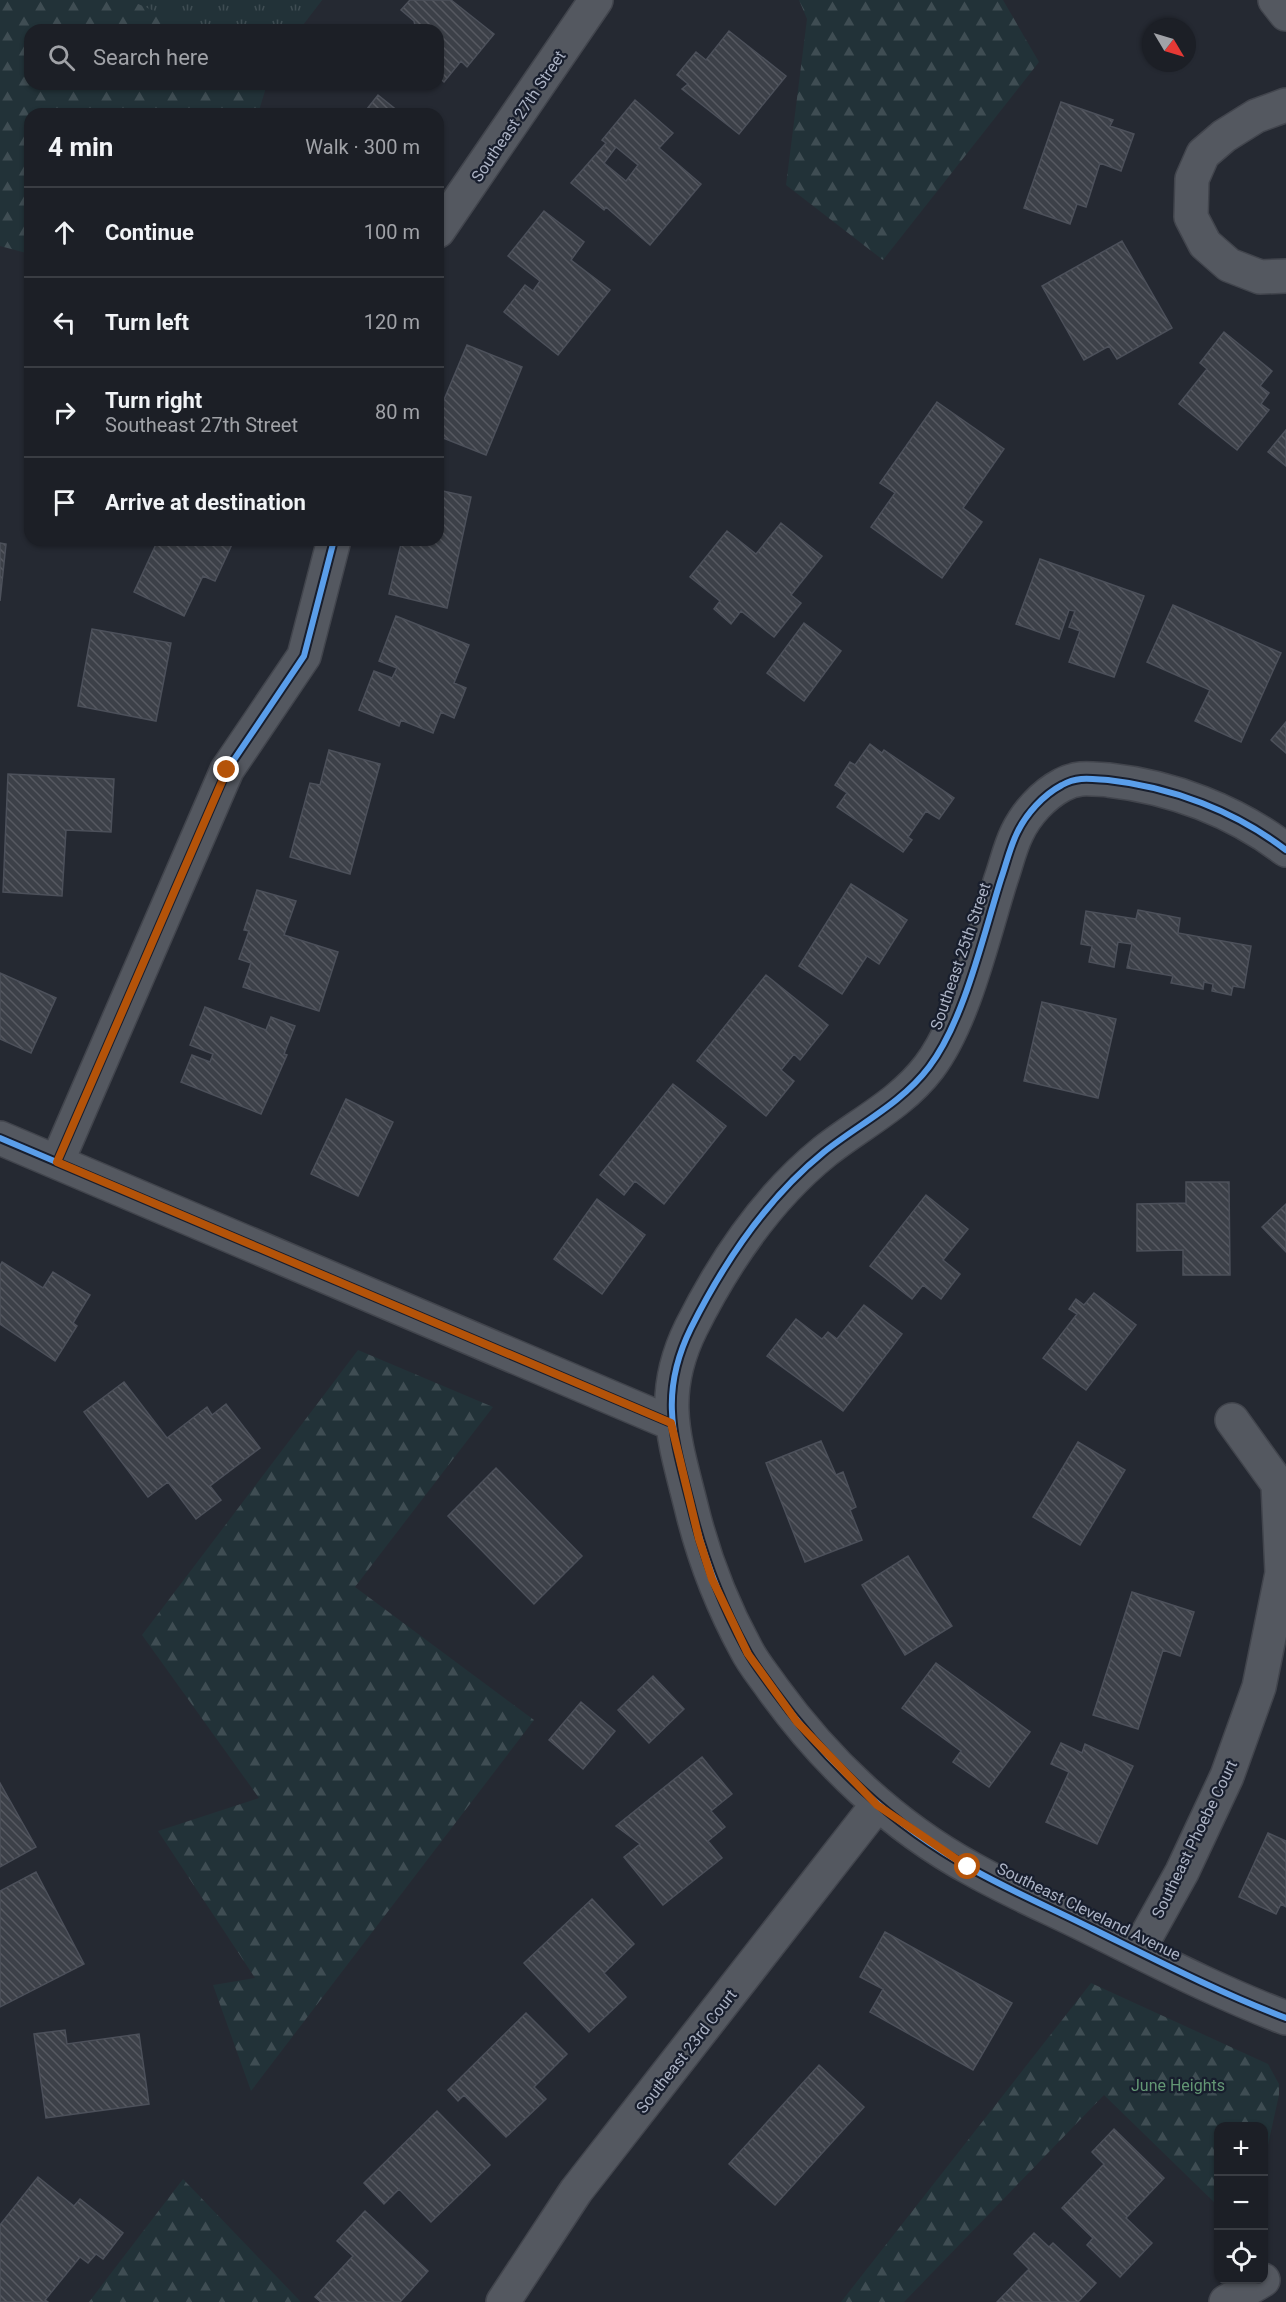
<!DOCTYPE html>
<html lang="en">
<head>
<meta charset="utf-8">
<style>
  :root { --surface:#1c1f26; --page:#292c32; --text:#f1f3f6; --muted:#a0a2a7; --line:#3a3d43 }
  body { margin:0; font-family:Roboto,sans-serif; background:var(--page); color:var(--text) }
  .controls { position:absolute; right:18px; bottom:18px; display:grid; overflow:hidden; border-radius:12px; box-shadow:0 2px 4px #0004 }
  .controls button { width:54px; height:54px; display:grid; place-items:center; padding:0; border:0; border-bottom:2px solid var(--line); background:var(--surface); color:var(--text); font:30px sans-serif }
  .compass { position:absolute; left:1142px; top:18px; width:54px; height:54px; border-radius:50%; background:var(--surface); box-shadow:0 2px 4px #0004; rotate:128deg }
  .stop { position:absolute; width:18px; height:18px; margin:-14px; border:4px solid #b45309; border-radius:50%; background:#fff }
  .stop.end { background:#b45309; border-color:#fff; box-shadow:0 2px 6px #0008 }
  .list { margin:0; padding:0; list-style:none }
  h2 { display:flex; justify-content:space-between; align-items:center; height:78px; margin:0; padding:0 24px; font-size:26px }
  h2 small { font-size:20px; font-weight:400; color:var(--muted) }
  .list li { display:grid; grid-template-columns:39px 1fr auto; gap:18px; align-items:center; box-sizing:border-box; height:90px; padding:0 24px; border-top:2px solid var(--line) }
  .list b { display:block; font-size:22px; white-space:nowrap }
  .list p { margin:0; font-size:20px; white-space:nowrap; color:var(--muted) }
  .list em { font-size:20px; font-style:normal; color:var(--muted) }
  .icon { flex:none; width:33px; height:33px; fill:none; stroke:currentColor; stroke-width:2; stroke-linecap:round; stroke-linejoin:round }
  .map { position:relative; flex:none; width:1286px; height:2302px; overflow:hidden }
  .search { position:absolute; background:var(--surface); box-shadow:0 2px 4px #0004; left:24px; top:24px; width:420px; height:66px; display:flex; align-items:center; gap:15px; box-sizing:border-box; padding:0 21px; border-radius:18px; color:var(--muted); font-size:22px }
  .panel { position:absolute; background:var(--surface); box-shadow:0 2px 4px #0004; left:24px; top:108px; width:420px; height:438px; border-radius:18px }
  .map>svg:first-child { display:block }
  .forest { fill:url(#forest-firs) }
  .park { fill:url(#park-tufts) }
  .building { fill:url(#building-back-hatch); stroke:#4c505a; stroke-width:1.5; fill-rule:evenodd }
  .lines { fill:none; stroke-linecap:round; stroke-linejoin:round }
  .minor-casing { stroke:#42454d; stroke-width:36 }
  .minor { stroke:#545860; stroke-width:33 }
  .cycleway-casing { stroke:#181e2d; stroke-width:10 }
  .cycleway { stroke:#5a9eea; stroke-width:6 }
  .route { stroke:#b45309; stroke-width:8 }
  .labels { text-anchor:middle; stroke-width:4.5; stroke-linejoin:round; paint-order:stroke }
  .street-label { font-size:16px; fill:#acb3c5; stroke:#181e2d }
  .park-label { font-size:16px; fill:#639774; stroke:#181e2d }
</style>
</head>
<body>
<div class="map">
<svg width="1286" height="2302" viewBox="0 0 1286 2302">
  <defs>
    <pattern id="forest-firs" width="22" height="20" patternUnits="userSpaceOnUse" patternTransform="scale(1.5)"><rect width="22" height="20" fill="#223238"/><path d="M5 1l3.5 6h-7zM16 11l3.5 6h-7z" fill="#3f4d53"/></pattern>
    <pattern id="park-tufts" width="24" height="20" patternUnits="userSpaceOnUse" patternTransform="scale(1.5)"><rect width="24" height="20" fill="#223238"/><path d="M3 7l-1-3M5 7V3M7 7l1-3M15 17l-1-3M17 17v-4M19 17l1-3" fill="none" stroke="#3f4d53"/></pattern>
    <pattern id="building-back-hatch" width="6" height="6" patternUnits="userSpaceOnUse" patternTransform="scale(1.5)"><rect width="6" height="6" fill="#3c4048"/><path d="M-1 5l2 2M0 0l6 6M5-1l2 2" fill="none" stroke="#565961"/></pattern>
  </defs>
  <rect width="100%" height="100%" fill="#252932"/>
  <!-- forest -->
  <path class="forest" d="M0,0H322L299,30H30V84H267L258,114H30V254L0,246Z
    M799,0H1003L1039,62L883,260L786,185L807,19Z
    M358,1350L493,1407L355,1587L534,1720L251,2091L213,1985L255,1978L158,1831L259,1798L142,1635Z
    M1091,1983L1268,2064L1279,2084V2095L1264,2163V2126H1218V2206L1104,2095L904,2302H841Z
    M183,2179L301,2302H89Z"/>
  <!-- park -->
  <path class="park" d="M129,0H322L299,30H198Z"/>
  <!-- building -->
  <path class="building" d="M410,0H451L494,34L467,67L461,61L444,82L438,77V30H411L415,25L414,21L401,10Z
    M729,31L786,76L739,134L682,89L688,84L677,75L696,52L706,60Z
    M378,95L399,112L398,114H363Z
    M635,100L673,133L659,148L701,184L650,245L606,207L604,210L571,183L606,143L602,140ZM616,147L638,165L626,181L604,163Z
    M1061,102L1113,120L1110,126L1134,134L1121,171L1100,163L1086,207L1077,204L1070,224L1024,208Z
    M544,211L584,242L571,260L610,290L558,355L504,312L525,285L533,291L540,281L508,256Z
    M1122,241L1172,328L1117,359L1109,346L1084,360L1042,286Z
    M1224,332L1272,371L1260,386L1269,393L1261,404L1269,410L1237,450L1179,404L1207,369L1200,363Z
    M467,345L522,367L486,455L438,436V414Z
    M937,402L1004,449L963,508L982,522L942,578L871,527L895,493L880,483Z
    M1286,430V466L1268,452Z
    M438,490L471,497L447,608L389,594L402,540H438Z
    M781,523L822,556L791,595L801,603L774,637L741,611L731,624L714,609L720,601L690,577L727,531L756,554Z
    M158,540H234L215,581L203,576L184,616L134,592Z
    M0,543L6,544L0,601Z
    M1040,559L1144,596L1114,677L1069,662L1080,631L1069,627L1075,611L1069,610L1059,639L1016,624Z
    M1173,605L1281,653L1241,742L1195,721L1210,690L1147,662Z
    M396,616L469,645L454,683L466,688L454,718L441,712L433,733L401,720L399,726L359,710L374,671L392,678L397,668L379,661Z
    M804,623L841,651L804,701L767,673Z
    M92,629L171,643L156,721L78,706Z
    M1286,722V753L1271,740Z
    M870,744L882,753L884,750L954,798L939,819L926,811L908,837L912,840L903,852L837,807L847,793L835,785L850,762L855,765Z
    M329,750L380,764L350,874L290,857L310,783L320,785Z
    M8,774L114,779L111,832L66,830L62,896L3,892Z
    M851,884L907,920L879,964L867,956L842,994L799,966Z
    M257,890L296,901L284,935L338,952L319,1011L243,987L251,963L239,959L249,931L244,930Z
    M1138,910L1180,918L1178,933L1251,946L1244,988L1233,986L1231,995L1212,991L1213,984L1204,982L1203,989L1171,983L1173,976L1127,968L1132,944L1118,942L1114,967L1089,962L1092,946L1081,944L1086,911L1136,919Z
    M0,973L56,998L31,1053L0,1039Z
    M766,975L828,1025L800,1060L794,1054L781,1070L794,1081L766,1116L697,1061Z
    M1042,1002L1116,1019L1098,1098L1024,1081Z
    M205,1007L266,1030L271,1017L295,1026L284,1054L287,1055L261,1114L181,1082L192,1055L210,1062L213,1054L190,1045Z
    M673,1084L726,1126L664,1204L635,1181L624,1195L600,1175Z
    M346,1099L393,1122L358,1196L311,1174Z
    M1186,1182H1229L1230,1275H1183V1250L1137,1251V1204L1186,1203Z
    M926,1195L968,1229L943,1260L960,1274L941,1299L923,1285L912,1299L870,1266Z
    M597,1199L645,1235L602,1294L554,1259Z
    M1286,1204V1252L1262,1227Z
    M2,1262L43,1288L53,1272L90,1295L73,1323L77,1326L55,1361L0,1324V1266Z
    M1094,1293L1136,1325L1086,1390L1043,1358L1077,1314L1069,1309L1076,1299L1084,1305Z
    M864,1305L902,1334L843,1411L767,1356L796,1319L822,1339L828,1332L837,1339Z
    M124,1382L167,1438L207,1407L212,1415L226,1404L260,1448L210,1486L221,1500L196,1519L168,1482L148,1497L84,1412Z
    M821,1441L836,1475L843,1472L856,1507L850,1510L862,1540L805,1562L766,1463Z
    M1078,1442L1125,1470L1080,1545L1033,1517Z
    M496,1468L582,1556L534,1604L448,1516Z
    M908,1556L952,1626L905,1655L862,1585Z
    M1132,1592L1194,1612L1180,1656L1163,1650L1138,1729L1093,1715Z
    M936,1663L1030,1732L989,1787L953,1762L961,1751L902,1708Z
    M653,1676L684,1709L649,1743L618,1710Z
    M581,1702L615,1731L583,1769L549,1740Z
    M1061,1743L1082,1753L1085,1744L1133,1766L1097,1844L1046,1822L1069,1772L1051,1764Z
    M702,1757L732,1794L711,1811L725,1827L708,1841L722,1858L663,1905L624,1857L640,1844L616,1826Z
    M0,1783L36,1847L0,1867Z
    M1268,1833L1286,1841V1907L1281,1904L1276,1914L1239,1897Z
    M36,1872L84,1964L0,2007V1891Z
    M592,1899L634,1944L604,1973L626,1997L589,2032L524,1963Z
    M885,1932L1012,2003L973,2070L870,2012L883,1989L860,1977Z
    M526,2013L567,2054L534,2087L546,2099L506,2137L464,2095L458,2101L448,2090Z
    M65,2030L67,2044L139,2034L149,2104L46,2118L34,2034Z
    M819,2065L864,2107L775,2205L729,2164Z
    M437,2111L490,2165L431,2222L399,2189L384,2204L364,2183Z
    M1114,2129L1164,2178L1126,2218L1152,2243L1120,2277L1087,2245L1093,2238L1062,2208L1104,2164L1092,2152Z
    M38,2177L74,2206L80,2199L123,2233L103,2259L96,2254L88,2263L80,2257L45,2300L48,2302H0V2225Z
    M365,2211L428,2271L400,2302H321L315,2297L353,2256L337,2241Z
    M1034,2233L1049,2247L1053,2243L1096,2283L1078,2302H997L1029,2269L1014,2254Z"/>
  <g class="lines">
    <defs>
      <path id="minor" d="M1275,0L1286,14
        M1286,105L1256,116L1224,136L1203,154L1192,179L1191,217L1205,244L1229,265L1260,277L1286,276
        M438,231L596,0
        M1286,850C1235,811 1172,787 1108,780C1091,779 1078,776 1062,785C1043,795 1026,814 1017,833C1010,847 1006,865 1001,879C983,936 964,1021 929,1067C901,1104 859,1124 824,1152C766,1199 724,1262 691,1328C658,1395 674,1438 691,1506C703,1556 721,1603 746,1649C753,1663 764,1676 773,1689C825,1761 893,1826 972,1869C1011,1891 1053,1909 1093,1929C1156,1960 1220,1993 1286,2018
        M0,1138L671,1423
        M57,1162L227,770L304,656L334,540
        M1138,1951L1182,1872L1227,1776L1259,1687L1282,1573L1278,1484L1232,1420
        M503,2302L576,2191L877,1805
        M1226,2302L1263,2280"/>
    </defs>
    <!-- minor casing -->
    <use href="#minor" class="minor-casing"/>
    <!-- minor -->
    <use href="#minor" class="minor"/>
    <defs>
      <path id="cycleway" d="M1286,850C1235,811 1172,787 1108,780C1091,779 1078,776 1062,785C1043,795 1026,814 1017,833C1010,847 1006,865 1001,879C983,936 964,1021 929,1067C901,1104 859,1124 824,1152C766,1199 724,1262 691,1328C658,1395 674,1438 691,1506C703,1556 721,1603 746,1649C753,1663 764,1676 773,1689C825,1761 893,1826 972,1869C1011,1891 1053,1909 1093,1929C1156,1960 1220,1993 1286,2018
        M0,1138L671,1423
        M57,1162L227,770L304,656L334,540"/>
    </defs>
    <!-- cycleway casing -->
    <use href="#cycleway" class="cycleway-casing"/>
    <!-- cycleway -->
    <use href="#cycleway" class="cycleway"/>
  </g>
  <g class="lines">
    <!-- route -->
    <path class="route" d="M227,770L57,1162L671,1423L699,1539L712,1579L748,1654L797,1722L877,1805L968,1867"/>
  </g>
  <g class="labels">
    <!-- street labels -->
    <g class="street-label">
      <text transform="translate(518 116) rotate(-56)" y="6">Southeast 27th Street</text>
      <text transform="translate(960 956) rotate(-71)" y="6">Southeast 25th Street</text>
      <text transform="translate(1194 1839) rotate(-64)" y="6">Southeast Phoebe Court</text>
      <text transform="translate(1089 1911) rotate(26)" y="6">Southeast Cleveland Avenue</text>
      <text transform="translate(686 2051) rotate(-52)" y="6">Southeast 23rd Court</text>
    </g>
    <!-- park labels -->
    <g class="park-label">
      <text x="1178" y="2091">June Heights</text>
    </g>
  </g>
</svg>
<div class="controls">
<button>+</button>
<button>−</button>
<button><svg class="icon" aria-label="locate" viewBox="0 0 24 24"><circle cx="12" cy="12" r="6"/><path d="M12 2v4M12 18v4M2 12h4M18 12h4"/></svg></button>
</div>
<svg class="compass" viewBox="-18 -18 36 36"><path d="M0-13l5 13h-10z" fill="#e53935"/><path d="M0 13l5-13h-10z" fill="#a0a2a7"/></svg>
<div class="stop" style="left:968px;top:1867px"></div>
<div class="stop end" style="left:227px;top:770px"></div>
<div class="search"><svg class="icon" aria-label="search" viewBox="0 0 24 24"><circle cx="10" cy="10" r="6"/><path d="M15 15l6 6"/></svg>Search here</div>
<section class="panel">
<h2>4 min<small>Walk · 300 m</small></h2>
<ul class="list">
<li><svg class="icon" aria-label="ahead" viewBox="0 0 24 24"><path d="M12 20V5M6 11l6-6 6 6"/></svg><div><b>Continue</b></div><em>100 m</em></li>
<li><svg class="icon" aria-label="left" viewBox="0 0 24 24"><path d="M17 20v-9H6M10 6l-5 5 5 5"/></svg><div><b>Turn left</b></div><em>120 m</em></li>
<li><svg class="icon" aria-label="right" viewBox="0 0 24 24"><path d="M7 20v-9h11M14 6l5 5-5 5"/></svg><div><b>Turn right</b><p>Southeast 27th Street</p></div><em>80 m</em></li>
<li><svg class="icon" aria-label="arrive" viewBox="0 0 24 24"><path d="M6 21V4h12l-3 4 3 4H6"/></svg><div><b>Arrive at destination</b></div></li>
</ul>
</section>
</div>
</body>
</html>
